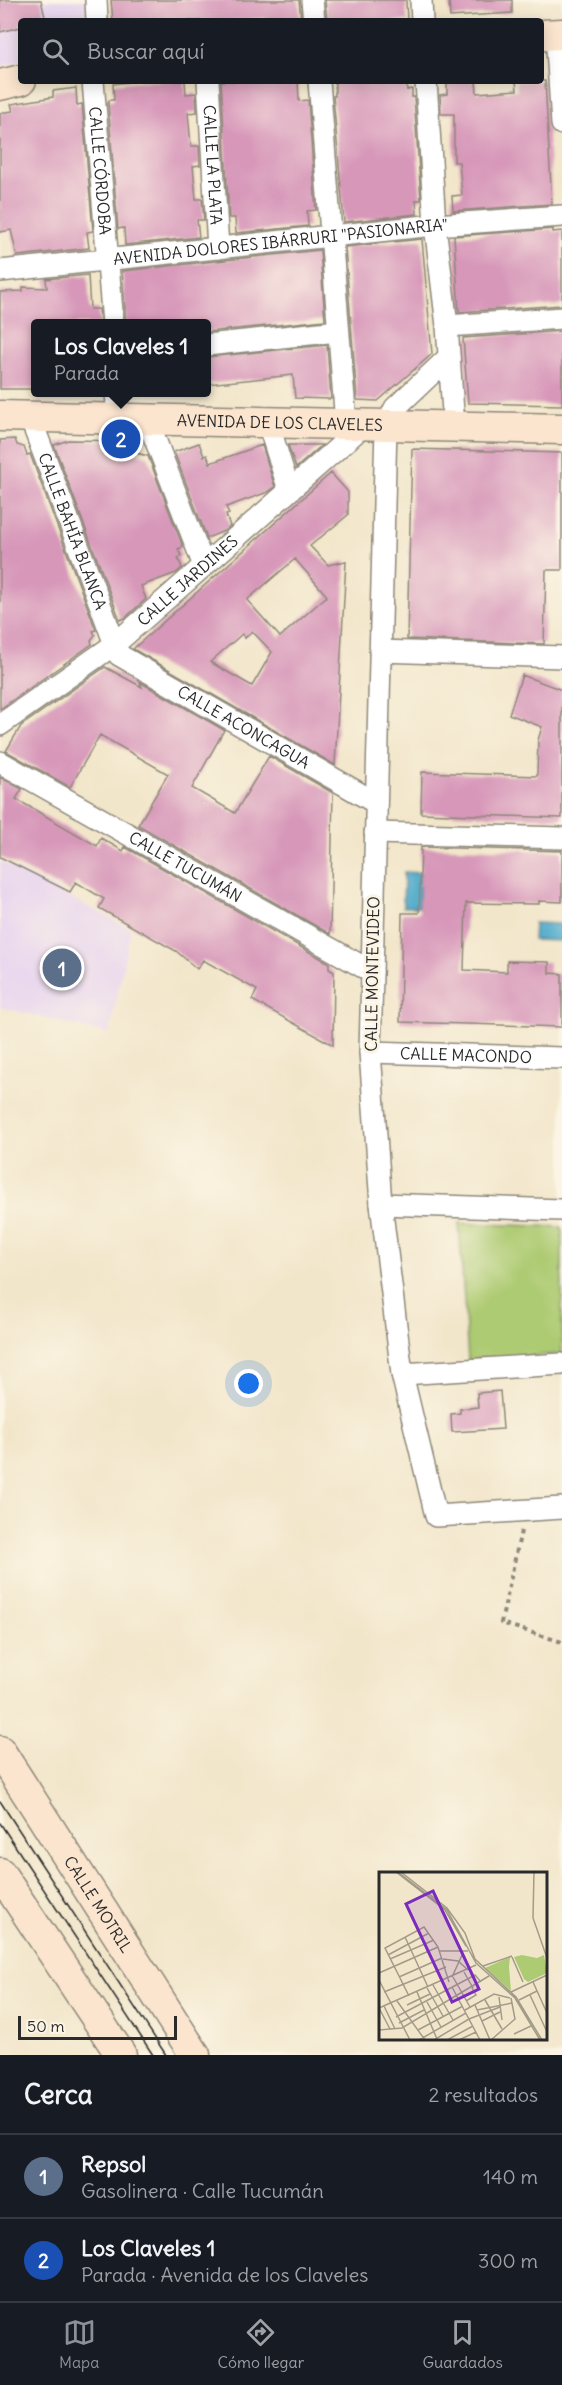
<!DOCTYPE html>
<html lang="es">
<head>
<meta charset="utf-8">
<style>
  :root { --surface:#171b24; --page:#242831; --text:#f1f3f6; --muted:#9ea1a6; --line:#363941; --accent:#8c9099 }
  body { margin:0; font-family:Delius,sans-serif; background:var(--page); color:var(--text) }
  .scale { position:absolute; left:18px; bottom:15px; width:159px; box-sizing:border-box; padding-left:6px; border:3px solid #2b2b2b; border-top:0; font-size:16px; line-height:21px; white-space:nowrap; color:#2b2b2b; -webkit-text-stroke:4px #fcf5e5; paint-order:stroke }
  .you { position:absolute; left:249px; top:1384px; width:21px; height:21px; margin:-15px; border:4px solid #fff; border-radius:50%; background:#1a73e8; box-shadow:0 0 0 9px #1a73e833 }
  .badge { display:grid; place-items:center; width:39px; height:39px; border-radius:50%; background:var(--accent); color:#fff; font-size:20px; font-weight:700 }
  .pin { position:absolute; translate:-50% -50%; border:3px solid #fff; box-shadow:0 2px 6px #0006 }
  .popup { position:absolute; left:31px; top:319px; width:180px; height:78px; box-sizing:border-box; display:grid; place-content:center; border-radius:6px; background:var(--surface); filter:drop-shadow(0 2px 4px #0005); font-size:20px; white-space:nowrap; color:var(--muted) }
  .popup b { font-size:22px; color:var(--text) }
  .popup::after { content:''; position:absolute; left:50%; top:100%; margin-left:-12px; border:12px solid transparent; border-top-color:var(--surface) }
  .list { margin:0; padding:0; list-style:none }
  h2 { display:flex; justify-content:space-between; align-items:center; height:78px; margin:0; padding:0 24px; font-size:26px }
  h2 small { font-size:20px; font-weight:400; color:var(--muted) }
  .list li { display:grid; grid-template-columns:39px 1fr auto; gap:18px; align-items:center; box-sizing:border-box; height:84px; padding:0 24px; border-top:2px solid var(--line) }
  .list b { display:block; font-size:22px; white-space:nowrap }
  .list p { margin:0; font-size:20px; white-space:nowrap; color:var(--muted) }
  .list em { font-size:20px; font-style:normal; color:var(--muted) }
  .icon { flex:none; width:33px; height:33px; fill:none; stroke:currentColor; stroke-width:2; stroke-linecap:round; stroke-linejoin:round }
  .map { position:relative; flex:none; width:562px; height:2055px; overflow:hidden }
  .search { position:absolute; background:var(--surface); box-shadow:0 3px 15px #0003; left:18px; right:18px; top:18px; height:66px; display:flex; align-items:center; gap:15px; box-sizing:border-box; padding:0 21px; border-radius:6px; color:var(--muted); font-size:22px }
  .sheet { height:246px; background:var(--surface) }
  nav { display:flex; justify-content:space-around; align-items:center; box-sizing:border-box; height:84px; border-top:2px solid var(--line); background:var(--surface); font-size:16px; color:var(--muted) }
  nav a { display:grid; justify-items:center; gap:3px }
  nav .on { color:var(--accent) }
  .map>svg:first-child { display:block }
  .built { fill:#e6d2f0 }
  .green { fill:#adcb72; stroke:#6c7b4e; stroke-width:1.5 }
  .water { fill:#4ba9ca; stroke:#3b6a7a; stroke-width:1.5 }
  .building { fill:#d797b9; fill-rule:evenodd }
  .lines { fill:none; stroke-linecap:round; stroke-linejoin:round }
  .street-casing { stroke:#8e887a; stroke-width:24 }
  .secondary-casing { stroke:#8e887a; stroke-width:33 }
  .path { stroke:#8e887a; stroke-width:4; stroke-dasharray:4.5 4.5; stroke-linecap:butt }
  .street { stroke:#fff; stroke-width:21 }
  .secondary { stroke:#fbe5cf; stroke-width:30 }
  .tram { stroke:#2b2b2b; stroke-width:1.5 }
  .labels { text-anchor:middle; stroke-width:6; stroke-linejoin:round; paint-order:stroke }
  .street-label { font-size:16px; fill:#2b2b2b; stroke:#fcf5e5 }
  .inset-road { fill:none; stroke:#a29b8a; stroke-width:1.5 }
  .view { fill:#7b2cbf; fill-opacity:0.15; stroke:#7b2cbf; stroke-width:3 }
  .inset-edge { fill:none; stroke:#2b2b2b; stroke-width:3 }
</style>
</head>
<body>
<div class="map">
<svg width="562" height="2055" viewBox="0 0 562 2055">
  <rect width="100%" height="100%" fill="#fcf5e5"/>
  <filter id="ink" filterUnits="userSpaceOnUse"><feTurbulence type="fractalNoise" baseFrequency=".0167" numOctaves="2"/><feDisplacementMap in="SourceGraphic" scale="12" xChannelSelector="R" yChannelSelector="G"/><feConvolveMatrix kernelMatrix="1 2 1 2 8 2 1 2 1" color-interpolation-filters="sRGB"/></filter>
  <filter id="wash" filterUnits="userSpaceOnUse"><feTurbulence type="fractalNoise" baseFrequency=".008" numOctaves="4" result="noise"/><feDisplacementMap in="SourceGraphic" scale="24" xChannelSelector="R" yChannelSelector="G"/><feGaussianBlur stdDeviation="1.35" result="paint"/><feColorMatrix in="noise" values="0 0 0 0 0 0 0 0 0 0 0 0 0 0 0 0 0 1.4 0 .05"/><feComposite in="paint" operator="in"/></filter>
  <g filter="url(#wash)">
    <rect width="100%" height="100%" fill="#f2e6ca"/>
    <!-- built -->
    <path class="built" d="M0,0H85L86,21H21V61L0,66Z
      M0,861L131,929L109,1034L0,1007Z"/>
    <!-- green -->
    <path class="green" d="M459,1223L562,1227V1354L468,1360Z"/>
    <!-- water -->
    <path class="water" d="M404,872L420,873L419,907H403Z
      M534,923L562,924V941L533,940Z"/>
    <g id="blocks">
      <!-- building -->
      <path class="building" d="M0,0H41L46,21H21V27L0,32Z
        M111,0H299L301,21H266V18L232,21H113Z
        M325,0H406L407,21H327Z
        M449,0H512V13L450,17Z
        M138,81H185L186,94L196,93L197,112L188,113L191,146H199L200,165L193,166L196,199H202L204,220H197L199,237L125,245L124,228L118,229L108,103L109,100H114L113,84Z
        M221,81H298L299,101L308,100L316,210L307,211L308,226L236,233L235,218H229Z
        M335,81H406L407,90L412,89V97H414L421,200H416L417,214L344,222L333,96H335Z
        M447,81H476L477,93L517,90L516,81H545L552,204L453,211L452,196L462,195L459,162H454V114H441L440,95L447,94Z
        M76,88L77,105L82,104L93,231L87,232L89,248L17,256L11,230L0,232V113L13,111L11,104L53,97V91Z
        M553,229V232L562,231V305L459,312L454,236Z
        M422,239L432,354L378,401L357,400L345,247Z
        M320,250L325,320L207,332V324H126L122,271Z
        M88,275L90,309H99L100,324H36V389H0V292L23,291V287L47,288L46,279Z
        M562,331V405L468,403L463,338Z
        M327,345L331,399L295,398L293,375L207,384V357Z
        M15,439L17,445L24,447L27,455L30,454L96,630L93,631L95,635L91,640L92,644L0,709V440Z
        M68,440L131,441L136,453L148,456L183,547L178,549L181,556L178,558L182,568L176,573L141,586L146,599L125,618L120,620L54,445Z
        M199,443L204,456L207,455L210,463L262,445L275,487L268,492L226,507L229,514L226,515L230,526L224,531L207,538L174,452Z
        M288,445H322L296,468Z
        M412,449L562,453V570H546L544,644L407,639Z
        M331,473L348,492V515L310,546L328,565L346,561L335,765L133,649ZM295,559L327,596L280,637L247,600ZM252,631L272,652L252,686L210,662L242,634L245,638Z
        M105,667L142,687L140,682L224,730L192,788L235,813L269,756L333,793L330,934L138,825L168,774L100,735L70,787L6,751L21,726Z
        M522,675L562,690V818L421,813L422,772L537,776L538,740L542,727L509,714Z
        M0,777L22,789L16,799L97,846L101,838L123,851L125,847L329,963V969L334,972L333,1045L252,1000L257,990L203,960L197,969L176,951L99,908L104,899L76,882L70,892L0,857Z
        M421,847L562,851V902L539,901V904L466,903L464,970L507,972V961L549,962V973L562,974V1027L400,1022L402,913H419Z
        M500,1391L503,1429L452,1432L451,1414L460,1413V1409L478,1407L477,1393Z"/>
    </g>
  </g>
  <g filter="url(#ink)">
    <use href="#blocks" fill-opacity="0" stroke="#8e887a" stroke-width="1.5"/>
    <g class="lines">
      <defs>
        <g id="street">
          <path d="M96,0L97,21"/>
          <path d="M312,0L314,21"/>
          <path d="M421,0L422,21"/>
          <path d="M556,34L562,124"/>
          <path id="s1" d="M93,81L113,324"/>
          <path id="s2" d="M208,81L218,248"/>
          <path d="M319,81L346,424"/>
          <path d="M426,81L435,225L447,326L454,427"/>
          <path id="s3" d="M0,271L435,225L562,216"/>
          <path d="M447,326L562,318"/>
          <path d="M207,345L338,331"/>
          <path d="M449,357L395,408L386,426L370,1052L381,1204L402,1374L436,1516L562,1508"/>
          <path d="M116,392L118,420"/>
          <path id="s4" d="M30,417L119,655L376,803"/>
          <path d="M148,421L204,566"/>
          <path d="M268,423L289,490"/>
          <path d="M380,651L562,657"/>
          <path id="s5" d="M0,725L115,644L364,425"/>
          <path id="s6" d="M0,762L372,972"/>
          <path d="M375,833L562,838"/>
          <path id="s7" d="M370,1052L562,1058"/>
          <path d="M381,1204L562,1210"/>
          <path d="M402,1374L562,1364"/>
        </g>
        <g id="secondary">
          <path d="M541,35L562,34"/>
          <path d="M0,85L21,80"/>
          <path id="s8" d="M0,416L562,429"/>
          <path id="s9" d="M0,1751L195,2055"/>
          <path d="M0,1873L121,2055"/>
        </g>
      </defs>
      <!-- street casing -->
      <use href="#street" class="street-casing"/>
      <!-- secondary casing -->
      <use href="#secondary" class="secondary-casing"/>
      <!-- path -->
      <path class="path" d="M521,1531L501,1623L562,1642"/>
      <!-- street -->
      <use href="#street" class="street"/>
      <!-- secondary -->
      <use href="#secondary" class="secondary"/>
      <!-- tram -->
      <path class="tram" d="M0,1801L166,2055
        M0,1823L153,2055"/>
    </g>
  </g>
  <g class="labels">
    <!-- street labels -->
    <g class="street-label">
      <text dy="6" stroke="none"><textPath href="#s2" startOffset="84">CALLE LA PLATA</textPath></text>
      <text dy="6" stroke="none"><textPath href="#s1" startOffset="90">CALLE CÓRDOBA</textPath></text>
      <text dy="6" stroke="none"><textPath href="#s3" startOffset="282">AVENIDA DOLORES IBÁRRURI "PASIONARIA"</textPath></text>
      <text dy="6" stroke="none"><textPath href="#s8" startOffset="280">AVENIDA DE LOS CLAVELES</textPath></text>
      <text dy="6" stroke="none"><textPath href="#s4" startOffset="122">CALLE BAHÍA BLANCA</textPath></text>
      <text dy="6" stroke="none"><textPath href="#s5" startOffset="237">CALLE JARDINES</textPath></text>
      <text dy="6" stroke="none"><textPath href="#s4" startOffset="398">CALLE ACONCAGUA</textPath></text>
      <text dy="6" stroke="none"><textPath href="#s6" startOffset="213">CALLE TUCUMÁN</textPath></text>
      <text transform="translate(372 974) rotate(-89)" y="6">CALLE MONTEVIDEO</text>
      <text dy="6" stroke="none"><textPath href="#s7" startOffset="96">CALLE MACONDO</textPath></text>
      <text dy="6" stroke="none"><textPath href="#s9" startOffset="182">CALLE MOTRIL</textPath></text>
    </g>
  </g>
  <!-- overview -->
  <g transform="translate(379 1872)">
    <rect width="168" height="168" fill="#f2e6ca"/>
    <path d="M143,83L158,86L165,83L168,101L149,110L145,107L135,85ZM131,85L130,95L132,119L106,96Z" fill="#adcb72"/>
    <path class="inset-road" d="M17,0L66,38L87,74M19,0L68,38L97,91L136,126L161,168M22,0L68,36L86,61L96,87L137,125L163,168M155,0L154,46L168,86M26,65L49,115M60,79H89M9,83L50,61M133,85L144,110M11,87L55,68M64,87L79,89L89,98M104,94L133,84M85,100L94,116M0,101L59,75M20,105L63,86M73,105L84,81M74,105L91,135M0,108L31,168M154,110L168,141M54,113L74,148M73,115L101,168M48,116L64,144M5,120L67,95M38,120L58,167M132,120L168,103M151,123L168,160M30,124L6,76L45,55L59,75L70,110M120,125L123,148M106,128L123,157M140,128L158,119M18,129L46,168M87,129L97,123L93,116M48,130L62,155M28,133L51,122M96,133L111,168M5,134L16,157M0,136L97,93M0,136L11,157M86,138L115,122L131,126M98,138L133,131M17,145L96,103L102,110M103,149L121,140M20,151L45,138M0,158L23,156L110,104M39,158L84,134M135,162L152,154M40,168L87,141M55,168L90,147L121,135M68,168L94,154M80,168L97,160M112,168L136,147L132,126"/>
    <path class="view" d="M54,19L100,117L73,130L27,32Z"/>
    <rect width="168" height="168" class="inset-edge"/>
  </g>
</svg>
<div class="scale">50 m</div>
<div class="you"></div>
<div class="pin badge" style="left:62px;top:968px;background:#5c6f8a">1</div>
<div class="pin badge" style="left:121px;top:439px;background:#1a4fb4">2</div>
<div class="popup"><b>Los Claveles 1</b>Parada</div>
<div class="search"><svg class="icon" aria-label="search" viewBox="0 0 24 24"><circle cx="10" cy="10" r="6"/><path d="M15 15l6 6"/></svg>Buscar aquí</div>
</div>
<section class="sheet">
<h2>Cerca<small>2 resultados</small></h2>
<ul class="list">
<li><span class="badge" style="background:#5c6f8a">1</span><div><b>Repsol</b><p>Gasolinera · Calle Tucumán</p></div><em>140 m</em></li>
<li><span class="badge" style="background:#1a4fb4">2</span><div><b>Los Claveles 1</b><p>Parada · Avenida de los Claveles</p></div><em>300 m</em></li>
</ul>
</section>
<nav>
<a class="on"><svg class="icon" aria-label="map" viewBox="0 0 24 24"><path d="M3 6l6-2 6 2 6-2v14l-6 2-6-2-6 2zM9 4v14M15 6v14"/></svg>Mapa</a>
<a><svg class="icon" aria-label="directions" viewBox="0 0 24 24"><path d="M12 3l9 9-9 9-9-9zM9 14v-3h6M13 9l2 2-2 2"/></svg>Cómo llegar</a>
<a><svg class="icon" aria-label="saved" viewBox="0 0 24 24"><path d="M7 4h10v16l-5-4-5 4z"/></svg>Guardados</a>
</nav>
</body>
</html>
